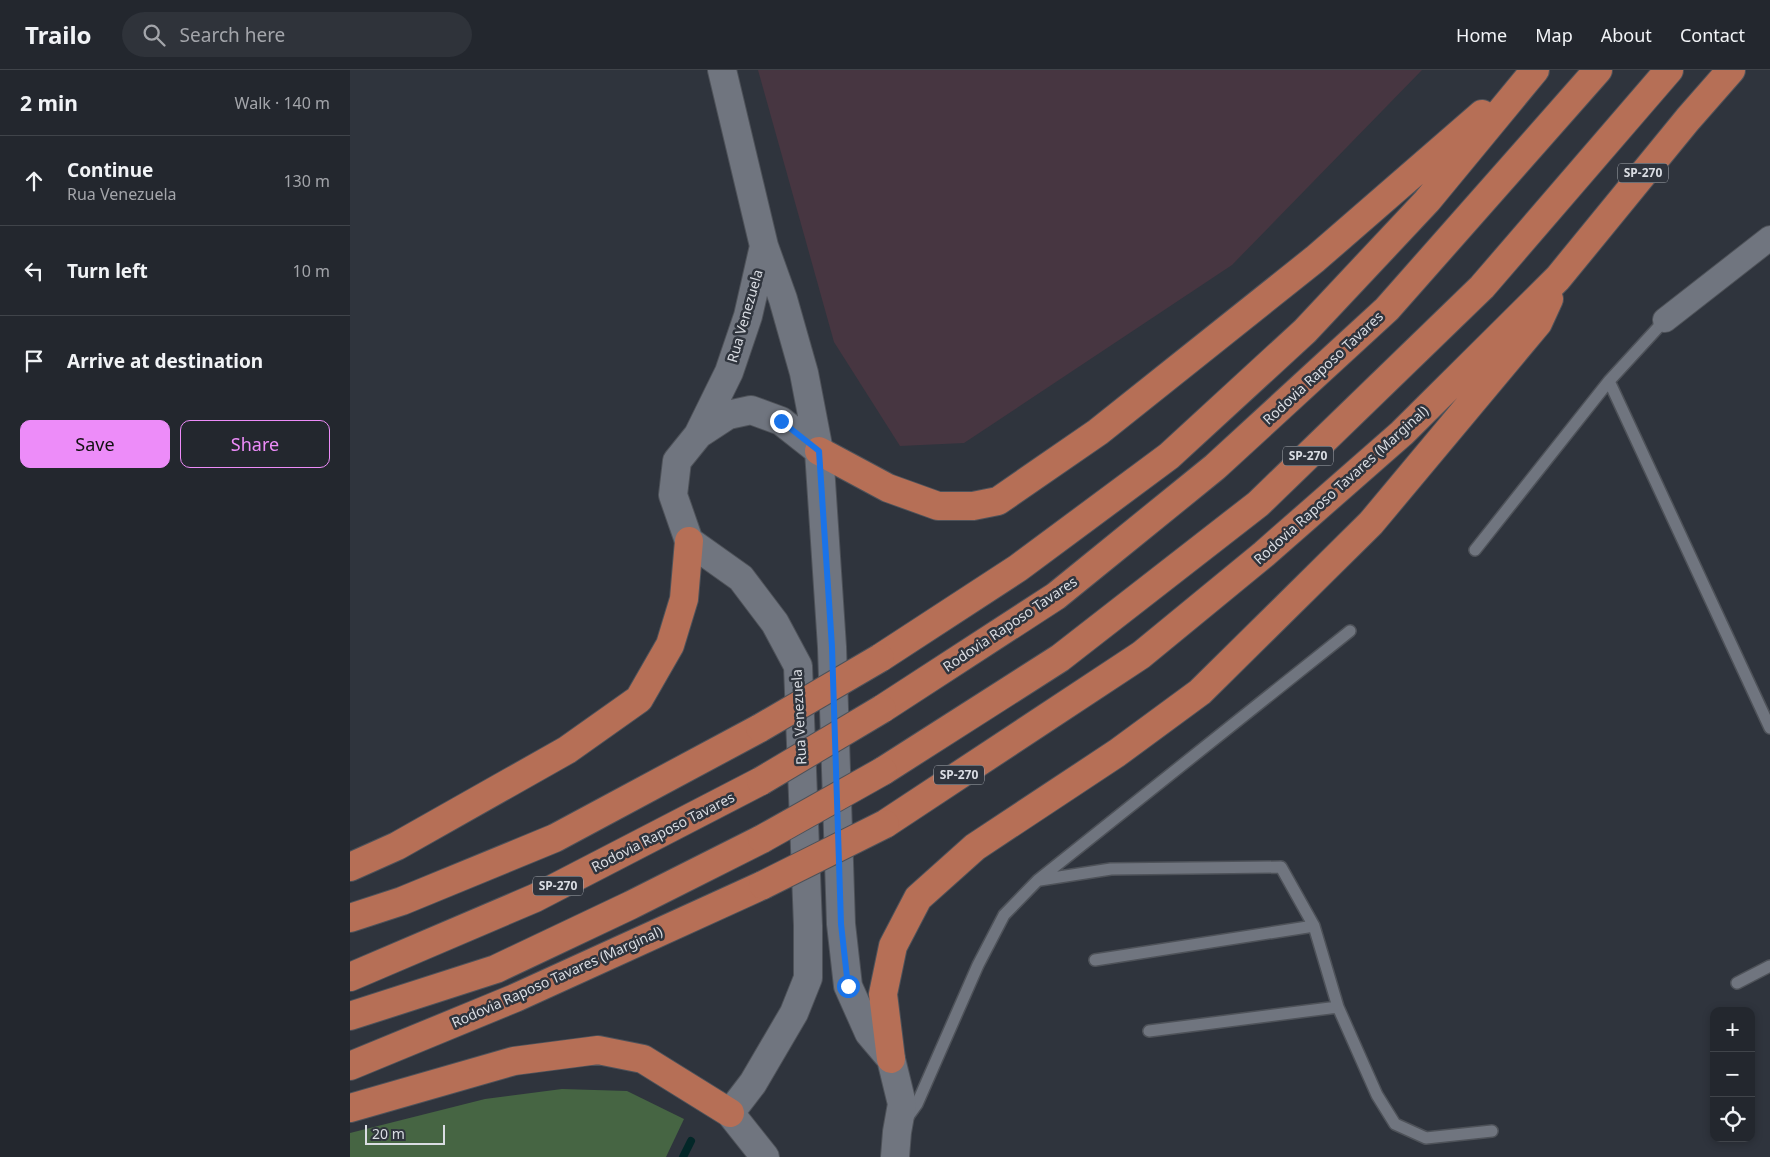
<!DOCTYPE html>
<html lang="en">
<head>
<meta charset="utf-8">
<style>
  :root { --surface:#23272e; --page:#2f333a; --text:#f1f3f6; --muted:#a3a5aa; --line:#40444a; --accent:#ed8cf9 }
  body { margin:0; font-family:"Noto Sans",sans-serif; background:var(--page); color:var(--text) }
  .controls { position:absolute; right:15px; bottom:15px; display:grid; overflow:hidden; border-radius:10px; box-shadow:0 2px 8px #0003 }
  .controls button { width:45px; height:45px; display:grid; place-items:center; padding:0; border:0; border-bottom:1px solid var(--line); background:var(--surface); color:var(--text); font:25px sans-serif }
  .scale { position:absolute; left:15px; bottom:12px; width:80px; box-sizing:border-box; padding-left:5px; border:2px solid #dadde3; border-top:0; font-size:14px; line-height:18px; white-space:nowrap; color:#dadde3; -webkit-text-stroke:4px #2f343d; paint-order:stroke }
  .stop { position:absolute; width:15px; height:15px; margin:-11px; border:4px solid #1a73e8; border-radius:50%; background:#fff }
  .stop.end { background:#1a73e8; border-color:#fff; box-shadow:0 1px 5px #0008 }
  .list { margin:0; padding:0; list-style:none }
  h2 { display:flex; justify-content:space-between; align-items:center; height:65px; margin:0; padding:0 20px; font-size:21px }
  h2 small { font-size:16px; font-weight:400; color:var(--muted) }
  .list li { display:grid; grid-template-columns:32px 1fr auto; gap:15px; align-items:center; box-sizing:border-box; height:90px; padding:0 20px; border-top:1px solid var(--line) }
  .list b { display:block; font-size:19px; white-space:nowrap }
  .list p { margin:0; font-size:16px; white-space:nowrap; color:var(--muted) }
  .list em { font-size:16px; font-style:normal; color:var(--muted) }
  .actions { display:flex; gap:10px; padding:15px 20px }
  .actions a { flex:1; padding:11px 0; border:1px solid var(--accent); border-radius:10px; text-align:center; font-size:18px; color:var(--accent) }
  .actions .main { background:var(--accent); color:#111 }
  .icon { flex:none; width:28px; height:28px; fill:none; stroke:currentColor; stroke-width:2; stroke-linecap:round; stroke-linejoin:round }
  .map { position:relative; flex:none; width:1420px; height:1087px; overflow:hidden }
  header { display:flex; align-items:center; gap:30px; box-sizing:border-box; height:70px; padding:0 25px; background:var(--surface); border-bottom:1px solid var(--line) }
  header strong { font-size:24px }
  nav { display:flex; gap:28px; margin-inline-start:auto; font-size:18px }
  .search { width:350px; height:45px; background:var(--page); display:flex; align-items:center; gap:12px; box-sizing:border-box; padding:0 18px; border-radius:28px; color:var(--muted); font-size:19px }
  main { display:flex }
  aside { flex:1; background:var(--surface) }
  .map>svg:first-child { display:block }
  .industrial { fill:#473641 }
  .forest { fill:#466543 }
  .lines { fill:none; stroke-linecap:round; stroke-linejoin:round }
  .stream { stroke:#032728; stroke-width:8 }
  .lane-casing { stroke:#4e5259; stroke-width:14 }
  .street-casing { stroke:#4e5259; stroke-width:26 }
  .secondary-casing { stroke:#4e5259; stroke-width:30 }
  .highway-casing { stroke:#4e5259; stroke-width:30 }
  .lane { stroke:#70757f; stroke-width:11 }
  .street { stroke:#70757f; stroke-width:24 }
  .secondary { stroke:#70757f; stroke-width:28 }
  .highway { stroke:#b66f56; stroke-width:28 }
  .highway-bridge-casing { stroke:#4e5259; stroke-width:30; stroke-linecap:butt }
  .highway-bridge { stroke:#b66f56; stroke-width:28 }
  .route { stroke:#1a73e8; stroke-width:6 }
  .labels { text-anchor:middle; stroke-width:5; stroke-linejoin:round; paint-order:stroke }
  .shield { fill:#2f343d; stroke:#a7aab1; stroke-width:1 }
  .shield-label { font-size:12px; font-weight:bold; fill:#dadde3 }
  .street-label { font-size:14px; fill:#dadde3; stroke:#2f343d }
</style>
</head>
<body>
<header>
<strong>Trailo</strong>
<div class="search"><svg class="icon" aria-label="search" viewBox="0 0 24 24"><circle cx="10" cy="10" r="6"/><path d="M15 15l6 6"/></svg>Search here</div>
<nav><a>Home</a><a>Map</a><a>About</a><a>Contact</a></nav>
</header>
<main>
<aside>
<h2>2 min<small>Walk · 140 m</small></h2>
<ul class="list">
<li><svg class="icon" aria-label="ahead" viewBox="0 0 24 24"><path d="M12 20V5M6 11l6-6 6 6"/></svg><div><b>Continue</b><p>Rua Venezuela</p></div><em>130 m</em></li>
<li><svg class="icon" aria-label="left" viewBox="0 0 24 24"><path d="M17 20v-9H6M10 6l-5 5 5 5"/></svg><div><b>Turn left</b></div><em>10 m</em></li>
<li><svg class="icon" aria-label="arrive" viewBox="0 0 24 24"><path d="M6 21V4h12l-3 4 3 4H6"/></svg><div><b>Arrive at destination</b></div></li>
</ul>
<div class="actions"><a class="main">Save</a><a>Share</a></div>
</aside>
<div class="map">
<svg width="1420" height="1087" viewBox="0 0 1420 1087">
  <rect width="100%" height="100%" fill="#2f343d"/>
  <!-- industrial -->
  <path class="industrial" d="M408,0H1072L882,195L614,373L550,376L484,272Z"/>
  <!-- forest -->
  <path class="forest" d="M212,1019L277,1021L334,1049L316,1087H0V1063L135,1029Z"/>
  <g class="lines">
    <!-- stream -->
    <path class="stream" d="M333,1087L341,1071"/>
    <defs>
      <path id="lane" d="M1315,250L1259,311L1420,658
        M1125,480L1259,311
        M690,810L761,799L931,797L964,856L988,937L1027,1025L1045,1054L1076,1068L1142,1061
        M745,890L964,856
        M1387,913L1420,896
        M799,961L988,937
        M557,1048L567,1034L628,895L654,845L688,810L1000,561"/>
      <path id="street" d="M1315,250L1420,168"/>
      <path id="secondary" d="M372,0L414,176L433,229L454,303L469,381L482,577L491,854L498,916L519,963L541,989L552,1034L547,1062L545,1087
        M414,176L398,246L379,302L348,365L327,391L323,425L339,471L391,508L425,553L448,596L458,856V908L444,943L403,1013L380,1043L415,1087
        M349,364L378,345L401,340L431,351L469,381"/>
      <path id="highway" d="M469,381L538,418L588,436H623L648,431L748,362L965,189L1132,44
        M530,588L668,498L819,386L955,261L1077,131L1185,0
        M532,639L706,526L865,397L1037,239L1248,0
        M533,701L710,588L908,434L1132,217L1319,0
        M535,754L791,585L914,484L1052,363L1208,208L1338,49L1381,0
        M0,797L47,776L217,680L289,629L320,575L334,529L339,471
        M0,848L52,831L205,768L410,658
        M0,907L185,828L411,711
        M0,946L146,899L281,835L412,769
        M541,989L533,924L543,876L568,828L625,777L767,683L850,622L1021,453L1188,253L1199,229
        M0,996L165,928L413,815
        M0,1038L164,991L248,980L293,989L380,1043"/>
    </defs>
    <!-- lane casing -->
    <use href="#lane" class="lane-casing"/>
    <!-- street casing -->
    <use href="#street" class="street-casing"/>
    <!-- secondary casing -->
    <use href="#secondary" class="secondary-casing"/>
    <!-- highway casing -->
    <use href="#highway" class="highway-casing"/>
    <!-- lane -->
    <use href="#lane" class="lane"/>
    <!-- street -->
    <use href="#street" class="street"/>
    <!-- secondary -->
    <use href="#secondary" class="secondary"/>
    <!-- highway -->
    <use href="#highway" class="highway"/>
    <defs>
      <path id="highway-bridge" d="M410,658L530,588
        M411,711L532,639
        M412,769L533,701
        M413,815L535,754"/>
    </defs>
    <!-- highway-bridge casing -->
    <use href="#highway-bridge" class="highway-bridge-casing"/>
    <!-- highway-bridge -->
    <use href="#highway-bridge" class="highway-bridge"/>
  </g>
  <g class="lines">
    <!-- route -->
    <path class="route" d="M431,351L469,381L482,577L491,854L498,916"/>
  </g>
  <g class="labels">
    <!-- shield labels -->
    <g class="shield">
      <rect x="1268" y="93.5" width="50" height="19" rx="4"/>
      <rect x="933" y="376.5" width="50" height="19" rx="4"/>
      <rect x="584" y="695.5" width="50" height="19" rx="4"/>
      <rect x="183" y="806.5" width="50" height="19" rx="4"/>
    </g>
    <g class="shield-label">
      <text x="1293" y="107">SP-270</text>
      <text x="958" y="390">SP-270</text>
      <text x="609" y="709">SP-270</text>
      <text x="208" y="820">SP-270</text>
    </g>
    <!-- street labels -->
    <g class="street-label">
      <text transform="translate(395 246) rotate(-74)" y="5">Rua Venezuela</text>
      <text transform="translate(973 298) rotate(-43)" y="5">Rodovia Raposo Tavares</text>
      <text transform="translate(991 415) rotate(-42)" y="5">Rodovia Raposo Tavares (Marginal)</text>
      <text transform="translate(660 554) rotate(-34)" y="5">Rodovia Raposo Tavares</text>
      <text transform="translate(449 647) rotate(-93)" y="5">Rua Venezuela</text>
      <text transform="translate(313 762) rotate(-27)" y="5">Rodovia Raposo Tavares</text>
      <text transform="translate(207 907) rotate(-24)" y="5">Rodovia Raposo Tavares (Marginal)</text>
    </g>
  </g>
</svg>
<div class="controls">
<button>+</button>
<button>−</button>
<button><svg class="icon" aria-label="locate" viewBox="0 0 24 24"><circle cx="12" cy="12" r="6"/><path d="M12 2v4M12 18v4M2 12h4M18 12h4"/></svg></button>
</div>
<div class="scale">20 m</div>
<div class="stop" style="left:498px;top:916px"></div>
<div class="stop end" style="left:431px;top:351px"></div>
</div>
</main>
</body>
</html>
